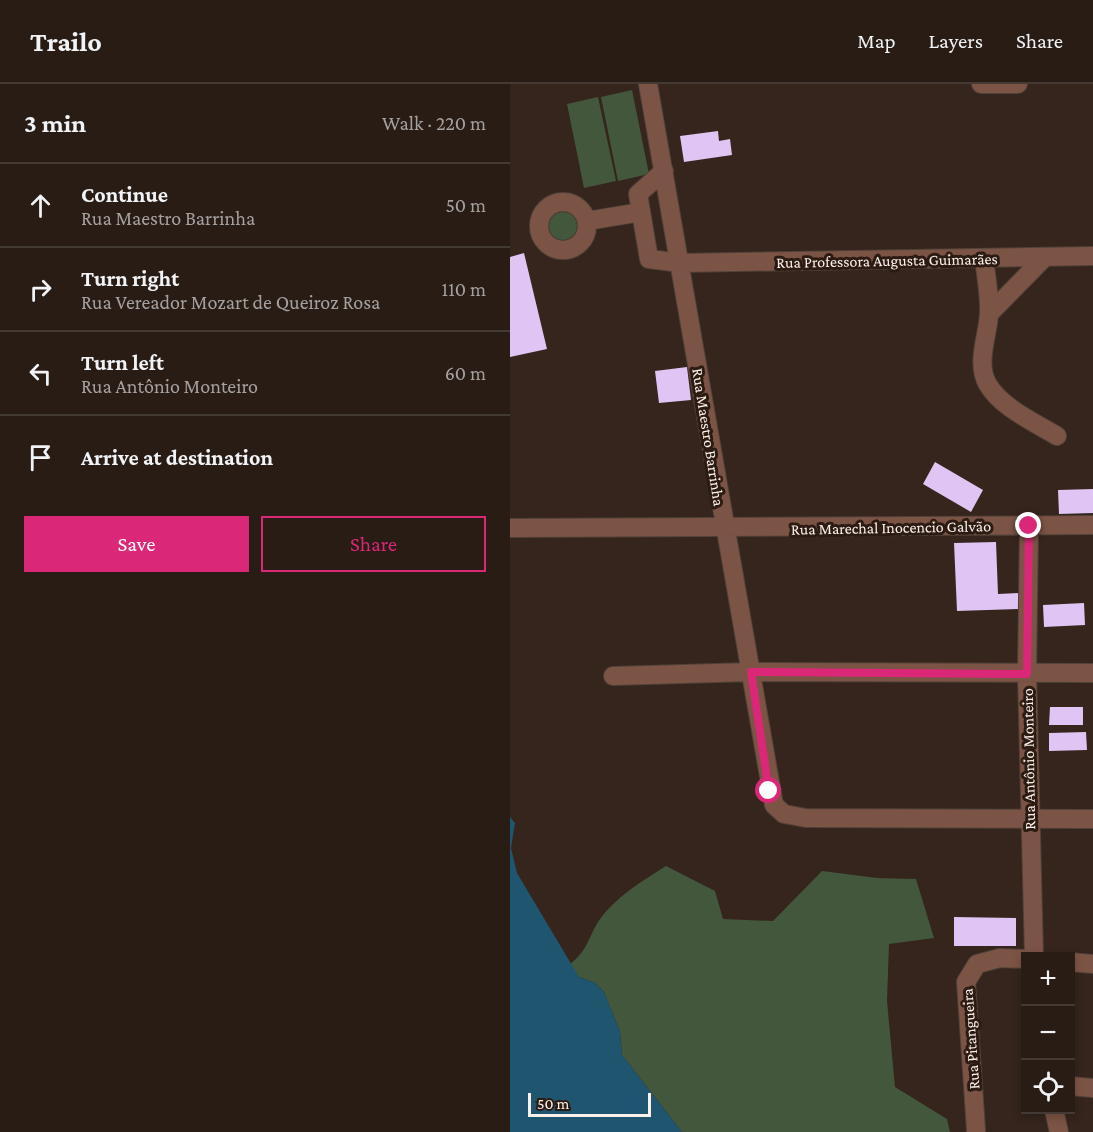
<!DOCTYPE html>
<html lang="en">
<head>
<meta charset="utf-8">
<style>
  :root { --surface:#281c15; --page:#30251e; --text:#f1f3f6; --muted:#a5a1a0; --line:#443a34; --accent:#db2777 }
  body { margin:0; font-family:"Crimson Pro",serif; background:var(--page); color:var(--text) }
  .controls { position:absolute; right:18px; bottom:18px; display:grid; overflow:hidden; border-radius:0px; box-shadow:0 3px 9px #0003 }
  .controls button { width:54px; height:54px; display:grid; place-items:center; padding:0; border:0; border-bottom:2px solid var(--line); background:var(--surface); color:var(--text); font:30px sans-serif }
  .scale { position:absolute; left:18px; bottom:15px; width:123px; box-sizing:border-box; padding-left:6px; border:3px solid #fcf1ea; border-top:0; font-size:16px; line-height:21px; white-space:nowrap; color:#fcf1ea; -webkit-text-stroke:4px #2b1b12; paint-order:stroke }
  .stop { position:absolute; width:18px; height:18px; margin:-14px; border:4px solid #db2777; border-radius:50%; background:#fff }
  .stop.end { background:#db2777; border-color:#fff; box-shadow:0 2px 6px #0008 }
  .list { margin:0; padding:0; list-style:none }
  h2 { display:flex; justify-content:space-between; align-items:center; height:78px; margin:0; padding:0 24px; font-size:26px }
  h2 small { font-size:20px; font-weight:400; color:var(--muted) }
  .list li { display:grid; grid-template-columns:39px 1fr auto; gap:18px; align-items:center; box-sizing:border-box; height:84px; padding:0 24px; border-top:2px solid var(--line) }
  .list b { display:block; font-size:22px; white-space:nowrap }
  .list p { margin:0; font-size:20px; white-space:nowrap; color:var(--muted) }
  .list em { font-size:20px; font-style:normal; color:var(--muted) }
  .actions { display:flex; gap:12px; padding:18px 24px }
  .actions a { flex:1; padding:14px 0; border:2px solid var(--accent); border-radius:0px; text-align:center; font-size:21px; color:var(--accent) }
  .actions .main { background:var(--accent); color:#fff }
  .icon { flex:none; width:33px; height:33px; fill:none; stroke:currentColor; stroke-width:2; stroke-linecap:round; stroke-linejoin:round }
  .map { position:relative; flex:none; width:583px; height:1048px; overflow:hidden }
  header { display:flex; align-items:center; gap:36px; box-sizing:border-box; height:84px; padding:0 30px; background:var(--surface); border-bottom:2px solid var(--line) }
  header strong { font-size:28px }
  nav { display:flex; gap:33px; margin-inline-start:auto; font-size:21px }
  main { display:flex }
  aside { flex:1; background:var(--surface) }
  .map>svg:first-child { display:block }
  .green { fill:#43573c }
  .water { fill:#1f556f }
  .building { fill:#e0c4f3 }
  .lines { fill:none; stroke-linecap:round; stroke-linejoin:round }
  .minor-casing { stroke:#514239; stroke-width:20 }
  .minor { stroke:#7c5445; stroke-width:18 }
  .route { stroke:#db2777; stroke-width:8 }
  .labels { text-anchor:middle; stroke-width:6; stroke-linejoin:round; paint-order:stroke }
  .street-label { font-size:16px; fill:#fcf1ea; stroke:#2b1b12 }
</style>
</head>
<body>
<header>
<strong>Trailo</strong>
<nav><a>Map</a><a>Layers</a><a>Share</a></nav>
</header>
<main>
<aside>
<h2>3 min<small>Walk · 220 m</small></h2>
<ul class="list">
<li><svg class="icon" aria-label="ahead" viewBox="0 0 24 24"><path d="M12 20V5M6 11l6-6 6 6"/></svg><div><b>Continue</b><p>Rua Maestro Barrinha</p></div><em>50 m</em></li>
<li><svg class="icon" aria-label="right" viewBox="0 0 24 24"><path d="M7 20v-9h11M14 6l5 5-5 5"/></svg><div><b>Turn right</b><p>Rua Vereador Mozart de Queiroz Rosa</p></div><em>110 m</em></li>
<li><svg class="icon" aria-label="left" viewBox="0 0 24 24"><path d="M17 20v-9H6M10 6l-5 5 5 5"/></svg><div><b>Turn left</b><p>Rua Antônio Monteiro</p></div><em>60 m</em></li>
<li><svg class="icon" aria-label="arrive" viewBox="0 0 24 24"><path d="M6 21V4h12l-3 4 3 4H6"/></svg><div><b>Arrive at destination</b></div></li>
</ul>
<div class="actions"><a class="main">Save</a><a>Share</a></div>
</aside>
<div class="map">
<svg width="583" height="1048" viewBox="0 0 583 1048">
  <rect width="100%" height="100%" fill="#35251c"/>
  <!-- green -->
  <path class="green" d="M122,6L139,90L108,97L91,13Z
    M88,13L106,97L74,104L57,20Z
    M39 142a14 14 0 1 1 28 0a14 14 0 1 1-28 0Z
    M156,782L205,807L213,835L263,837L312,787L367,794L406,795L424,854L379,860L377,917L385,1003L437,1035L440,1048H172L112,971L110,948L94,908L85,899L69,893L60,880C78,866 77,856 88,838C105,813 131,798 156,782Z"/>
  <!-- water -->
  <path class="water" d="M0,733L5,739L1,764L7,789L69,893L85,899L94,908L110,948L112,971L172,1048H0Z"/>
  <!-- building -->
  <path class="building" d="M208,47L209,57L220,55L222,71L174,78L170,52Z
    M14,169L37,265L0,273V173Z
    M177,283L181,316L149,319L145,287Z
    M425,378L473,406L461,428L413,400Z
    M583,405V429L549,430L548,406Z
    M486,458L488,510L509,509L510,525L447,527L444,459Z
    M574,519L575,541L534,543L533,521Z
    M540,623H573V641H539Z
    M576,648L577,666L539,667V649Z
    M444,833L506,834V862H444Z"/>
  <g class="lines">
    <defs>
      <path id="minor" d="M138,0L264,721L274,730L296,734L583,735
        M471,0H508
        M154,87L128,110L139,175L171,179L583,172
        M29 142a24 24 0 1 1 48 0a24 24 0 1 1-48 0Z
        M77,137L131,128
        M474,174C476,192 480,212 479,230C478,251 466,278 477,299C490,323 524,338 547,352
        M479,230L535,173
        M519,442L517,590L524,872
        M0,444L583,441
        M103,592L241,588L583,589
        M560,878L583,880
        M560,1002L583,1004
        M544,1026L549,1048
        M466,1046L456,898L467,880L490,874L516,875"/>
    </defs>
    <!-- minor casing -->
    <use href="#minor" class="minor-casing"/>
    <!-- minor -->
    <use href="#minor" class="minor"/>
  </g>
  <g class="lines">
    <!-- route -->
    <path class="route" d="M259,707L241,588L517,590L519,442"/>
  </g>
  <g class="labels">
    <!-- street labels -->
    <g class="street-label">
      <text transform="translate(377 176) rotate(-1)" y="6">Rua Professora Augusta Guimarães</text>
      <text transform="translate(199 353) rotate(81)" y="6">Rua Maestro Barrinha</text>
      <text transform="translate(381 443) rotate(-1)" y="6">Rua Marechal Inocencio Galvão</text>
      <text transform="translate(518 675) rotate(-91)" y="6">Rua Antônio Monteiro</text>
      <text transform="translate(460 955) rotate(-94)" y="6">Rua Pitangueira</text>
    </g>
  </g>
</svg>
<div class="controls">
<button>+</button>
<button>−</button>
<button><svg class="icon" aria-label="locate" viewBox="0 0 24 24"><circle cx="12" cy="12" r="6"/><path d="M12 2v4M12 18v4M2 12h4M18 12h4"/></svg></button>
</div>
<div class="scale">50 m</div>
<div class="stop" style="left:259px;top:707px"></div>
<div class="stop end" style="left:519px;top:442px"></div>
</div>
</main>
</body>
</html>
